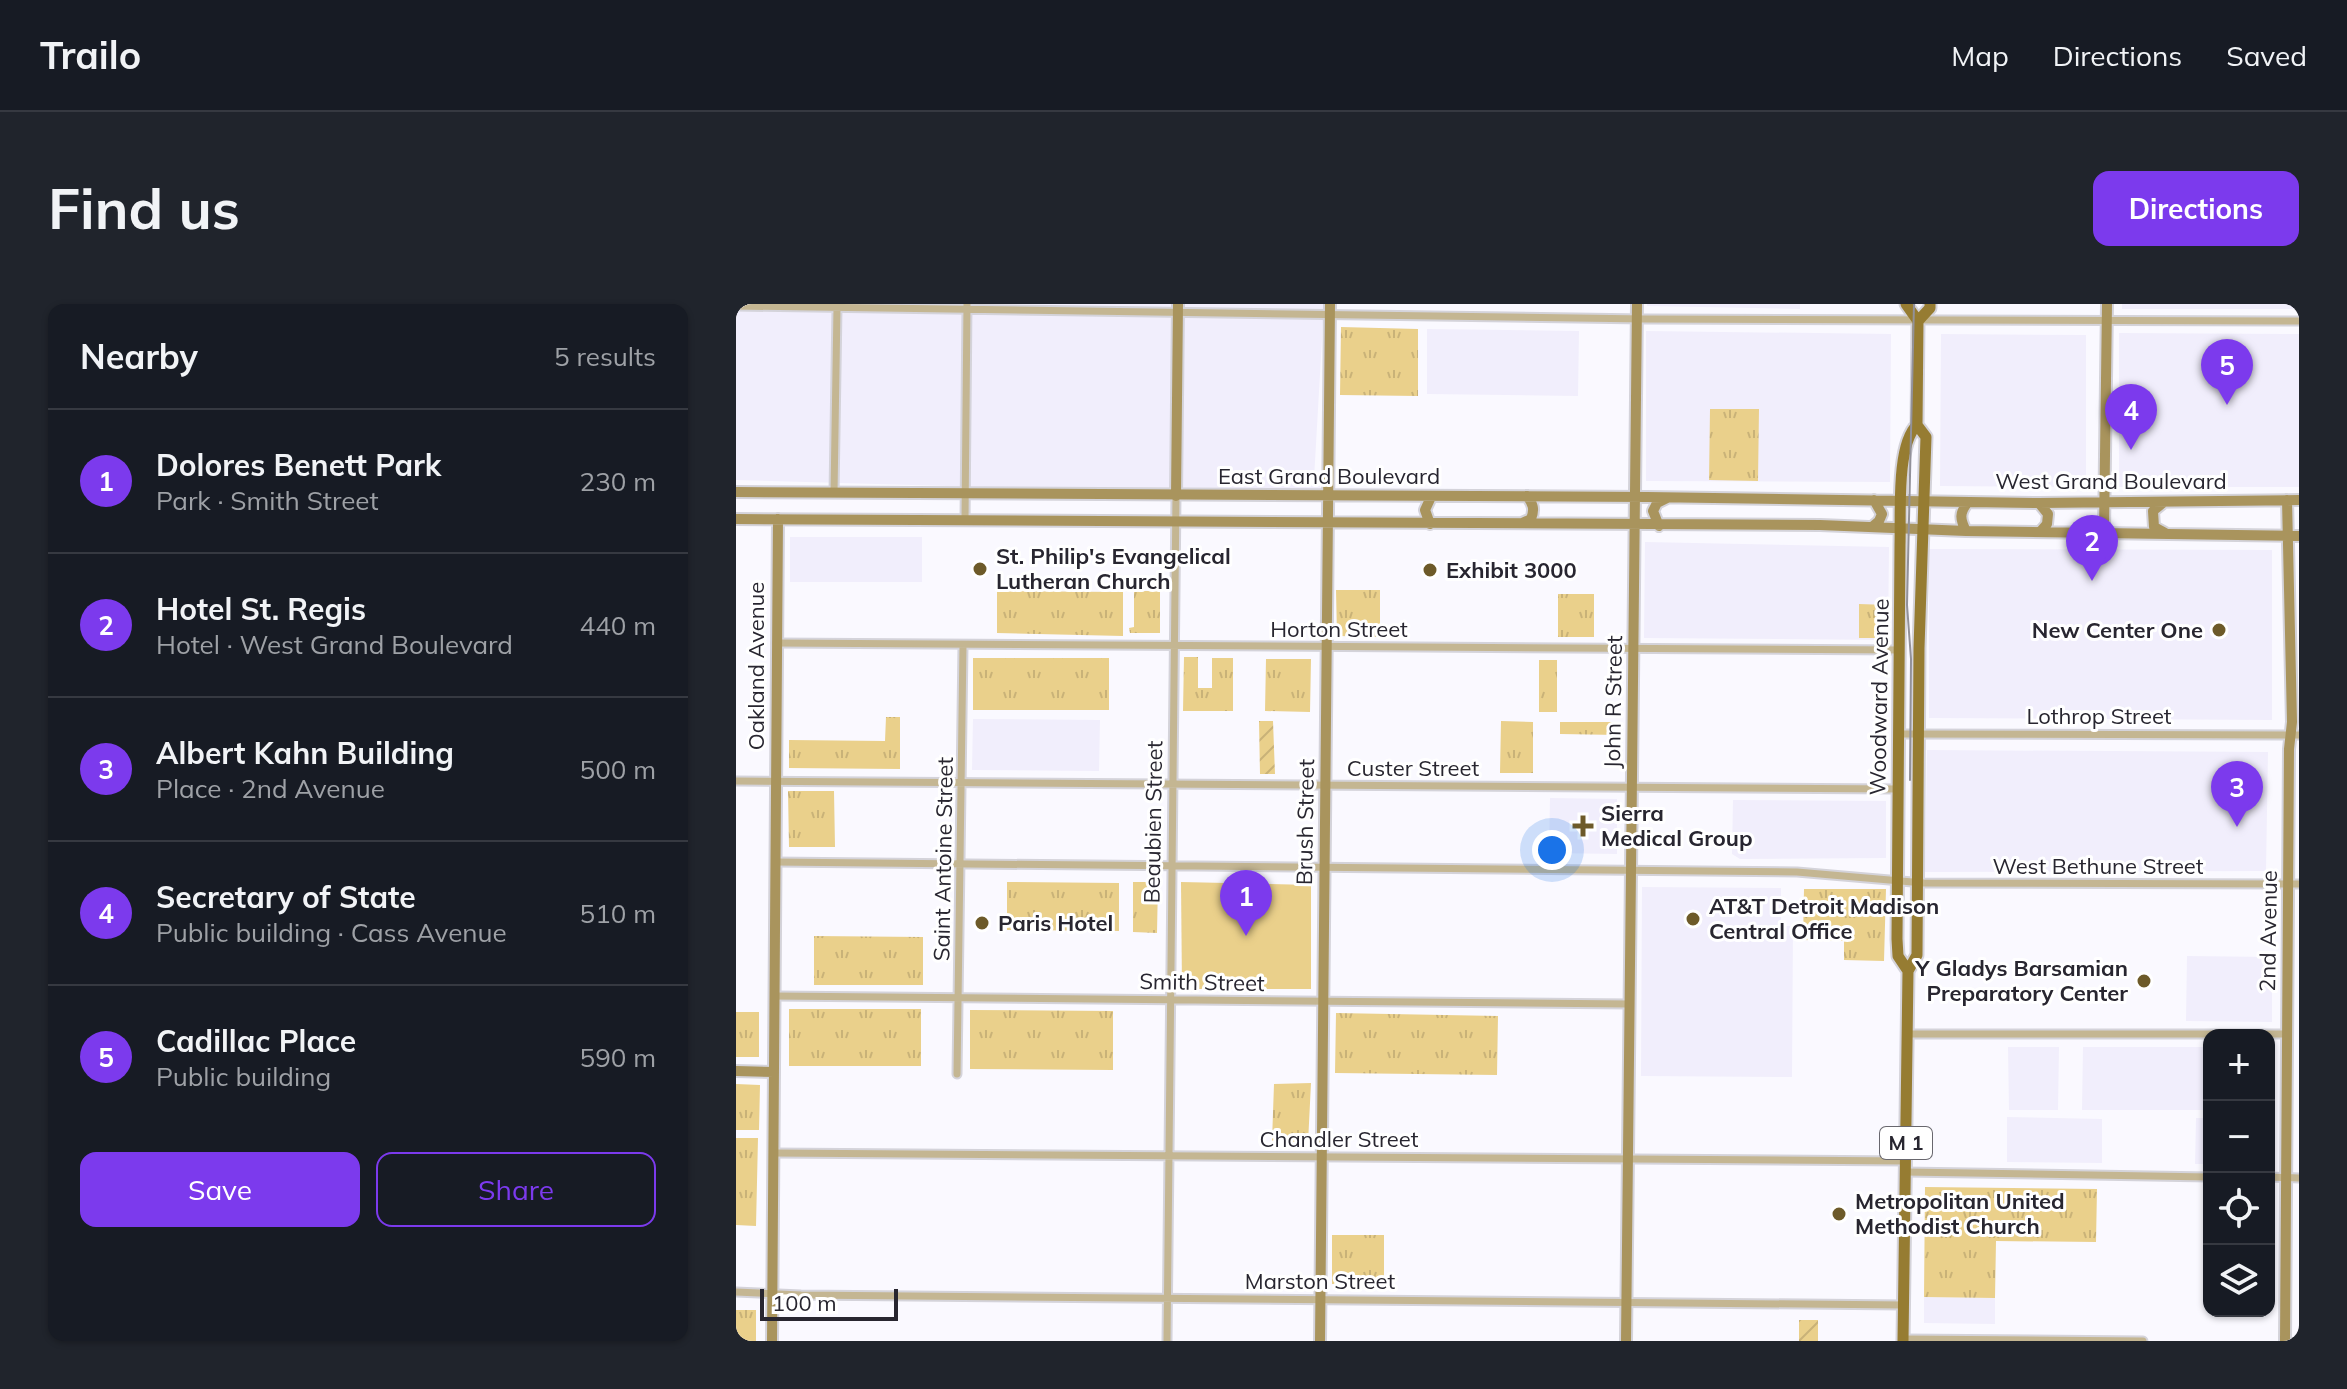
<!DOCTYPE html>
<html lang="en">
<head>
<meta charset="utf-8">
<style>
  :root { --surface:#171b24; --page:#20242c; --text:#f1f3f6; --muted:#9ea1a6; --line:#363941; --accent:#7c3aed }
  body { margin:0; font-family:Mulish,sans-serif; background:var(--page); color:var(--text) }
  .controls { position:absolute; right:24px; bottom:24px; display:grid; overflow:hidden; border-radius:16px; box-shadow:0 2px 6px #0004 }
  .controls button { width:72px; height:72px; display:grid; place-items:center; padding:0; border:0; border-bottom:2px solid var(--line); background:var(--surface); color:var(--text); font:40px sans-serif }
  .scale { position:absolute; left:24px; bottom:20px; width:138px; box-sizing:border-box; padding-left:8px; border:4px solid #282630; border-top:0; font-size:22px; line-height:28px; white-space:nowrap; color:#282630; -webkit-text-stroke:6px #fff; paint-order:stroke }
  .you { position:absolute; left:816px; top:546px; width:28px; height:28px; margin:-20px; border:6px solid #fff; border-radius:50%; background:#1a73e8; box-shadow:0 0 0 12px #1a73e833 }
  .badge { display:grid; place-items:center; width:52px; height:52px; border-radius:50%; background:var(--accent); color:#fff; font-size:26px; font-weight:700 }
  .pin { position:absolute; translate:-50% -66px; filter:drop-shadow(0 2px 4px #0008) }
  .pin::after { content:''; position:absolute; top:42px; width:28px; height:24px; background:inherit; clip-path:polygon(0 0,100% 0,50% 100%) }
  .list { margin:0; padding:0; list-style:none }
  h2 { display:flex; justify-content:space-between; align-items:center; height:104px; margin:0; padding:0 32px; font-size:34px }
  h2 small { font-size:26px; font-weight:400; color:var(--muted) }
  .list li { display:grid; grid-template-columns:52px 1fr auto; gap:24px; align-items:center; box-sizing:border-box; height:144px; padding:0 32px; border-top:2px solid var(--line) }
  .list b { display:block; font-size:30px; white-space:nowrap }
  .list p { margin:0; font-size:26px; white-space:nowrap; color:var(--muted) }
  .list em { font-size:26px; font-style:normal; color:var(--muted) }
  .actions { display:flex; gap:16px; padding:24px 32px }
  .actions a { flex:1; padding:18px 0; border:2px solid var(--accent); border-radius:16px; text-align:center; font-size:28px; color:var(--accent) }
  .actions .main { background:var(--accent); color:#fff }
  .icon { flex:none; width:44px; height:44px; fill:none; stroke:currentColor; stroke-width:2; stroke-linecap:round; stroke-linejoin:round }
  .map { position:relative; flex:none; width:1563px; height:1037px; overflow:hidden; border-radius:16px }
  header { display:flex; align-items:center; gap:48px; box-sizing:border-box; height:112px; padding:0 40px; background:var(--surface); border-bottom:2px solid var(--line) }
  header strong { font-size:38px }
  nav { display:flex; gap:44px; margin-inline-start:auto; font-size:28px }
  .intro { display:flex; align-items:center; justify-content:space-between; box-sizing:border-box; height:192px; padding:0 48px }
  h1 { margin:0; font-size:56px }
  .button { padding:20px 36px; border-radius:16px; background:var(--accent); color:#fff; font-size:28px; font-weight:700 }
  main { display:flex; gap:48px; padding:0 48px }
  aside { flex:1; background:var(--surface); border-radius:16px; box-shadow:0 2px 6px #0004 }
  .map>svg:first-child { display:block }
  .built { fill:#f1eefc }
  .grass { fill:url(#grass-tufts) }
  .park { fill:#ead08b }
  .garden { fill:url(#garden-furrows) }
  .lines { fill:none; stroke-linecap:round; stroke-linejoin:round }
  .street-casing { stroke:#d4d3da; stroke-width:11 }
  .secondary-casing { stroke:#d4d3da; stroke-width:14 }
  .primary-casing { stroke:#d4d3da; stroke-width:15 }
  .street { stroke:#c4b692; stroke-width:7 }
  .secondary { stroke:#a9945d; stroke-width:10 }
  .primary { stroke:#967c32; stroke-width:11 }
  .tram { stroke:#929199; stroke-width:2 }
  .poi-dot { fill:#6d5a29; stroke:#fff; stroke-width:3 }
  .labels { text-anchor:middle; stroke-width:6; stroke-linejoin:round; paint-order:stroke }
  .shield { fill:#fff; stroke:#68676e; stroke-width:2 }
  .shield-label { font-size:20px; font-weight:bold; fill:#282630 }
  .street-label { font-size:22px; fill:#282630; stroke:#fff }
  .poi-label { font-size:22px; font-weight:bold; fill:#282630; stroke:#fff; text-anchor:start }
</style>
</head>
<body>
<header>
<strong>Trailo</strong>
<nav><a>Map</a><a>Directions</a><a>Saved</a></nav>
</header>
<div class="intro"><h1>Find us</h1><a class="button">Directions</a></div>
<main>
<aside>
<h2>Nearby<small>5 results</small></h2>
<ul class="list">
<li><span class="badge">1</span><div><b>Dolores Benett Park</b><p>Park · Smith Street</p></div><em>230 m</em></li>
<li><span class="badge">2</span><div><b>Hotel St. Regis</b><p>Hotel · West Grand Boulevard</p></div><em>440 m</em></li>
<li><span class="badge">3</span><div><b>Albert Kahn Building</b><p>Place · 2nd Avenue</p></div><em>500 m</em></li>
<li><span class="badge">4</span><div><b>Secretary of State</b><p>Public building · Cass Avenue</p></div><em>510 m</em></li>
<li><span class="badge">5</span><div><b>Cadillac Place</b><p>Public building</p></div><em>590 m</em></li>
</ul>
<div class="actions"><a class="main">Save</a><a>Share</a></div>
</aside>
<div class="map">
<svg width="1563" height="1037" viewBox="0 0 1563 1037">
  <defs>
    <pattern id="grass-tufts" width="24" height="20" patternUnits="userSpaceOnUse" patternTransform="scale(2)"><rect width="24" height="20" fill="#ead08b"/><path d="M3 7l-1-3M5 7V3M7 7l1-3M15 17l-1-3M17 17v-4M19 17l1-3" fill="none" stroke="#c9b278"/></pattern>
    <pattern id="garden-furrows" width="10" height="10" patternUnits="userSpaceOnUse" patternTransform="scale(2)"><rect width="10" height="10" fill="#ead08b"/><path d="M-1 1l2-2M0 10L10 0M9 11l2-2" fill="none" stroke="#c9b278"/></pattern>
  </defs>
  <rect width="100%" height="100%" fill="#faf9ff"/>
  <!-- built -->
  <path class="built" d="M0,0H588L578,175L592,193L0,176Z
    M911,0H1064V5L911,2Z
    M1386,0H1563V5H1386Z
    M691,25L843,27L842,92L691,90Z
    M910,27L1155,30L1154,178L910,177Z
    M1383,29L1563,30V183H1383Z
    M1205,30L1350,31V183L1204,182Z
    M54,233H186V278H54Z
    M909,238L1153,243L1152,336L908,334Z
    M1193,245L1536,246V416L1193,414Z
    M237,415L364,416L363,467L236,466Z
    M1191,446L1532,448L1530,567L1189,568Z
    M814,494L881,495V550L813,549Z
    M997,496L1150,497V554L1004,555L996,550Z
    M906,583L1045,584V622H1057L1056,773L905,772Z
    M1451,652L1536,653V718L1450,717Z
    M1272,743H1323L1322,806H1273Z
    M1347,743H1473V806H1346Z
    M1271,813L1366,815V859L1271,858Z
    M1460,814H1473V860H1459Z
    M1188,993L1259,994V1020L1188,1019Z"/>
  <!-- grass -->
  <path class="grass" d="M605,23L682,25V92L604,91Z
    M974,105H1023L1022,177L973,176Z
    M600,286H644V333L601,332Z
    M261,287L387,288V332L261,329Z
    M398,287H424V329H394L393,324L398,323Z
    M822,290H858V333H822Z
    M1123,300L1152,301L1151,334H1123Z
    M448,353H462V384H476V354H497V407H447Z
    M237,354H373V406H237Z
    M530,355H575L574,408L529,407Z
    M803,356H821V408H803Z
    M150,413H164V465L53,464V436L149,437Z
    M765,417L797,418V469H764Z
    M824,418H882V431L824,430Z
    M52,487H98L99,543H53Z
    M271,578L383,579V627L271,626Z
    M397,578H422L421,629L397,628Z
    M1068,585H1150L1148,657L1108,656V637L1067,636Z
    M78,632L187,633V681H78Z
    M53,705H185V762H53Z
    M234,706L377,707V766L234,765Z
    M0,708H23V753H0Z
    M600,709L762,712L761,771L599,769Z
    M575,779L572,839L536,837L538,780Z
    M0,780L24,781L23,826H0Z
    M0,834H22L20,922L0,921Z
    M1189,883L1361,885L1360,938L1260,937L1259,994L1188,993Z
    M596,931H648V980H596Z
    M0,1006H20V1037H0Z"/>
  <!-- park -->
  <path class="park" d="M445,578L575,581V685H446Z"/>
  <!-- garden -->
  <path class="garden" d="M523,417H537L539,470H524Z
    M1063,1016H1082V1037H1063Z"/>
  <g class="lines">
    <defs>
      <path id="street" d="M0,2L909,15L1563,17
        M98,189L101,4
        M229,217L231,0
        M40,339L1164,346
        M1163,430L1563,431
        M0,477L1162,485
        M39,558L1061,568L1188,579L1563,580
        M38,692L893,700
        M1171,730H1551
        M221,770L227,341
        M37,849L1169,857
        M1169,868L1473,873
        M1533,873L1563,874
        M0,988L65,991L1168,1001
        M1167,1035L1407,1037
        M431,1037L440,192"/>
      <path id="secondary" d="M0,188L911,193L1303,199L1563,196
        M440,192L442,0
        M1428,198L1417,207L1418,223L1429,229
        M1303,199L1312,210L1311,220L1304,228
        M0,215L1084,221L1230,227L1563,232
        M786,219L795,215C799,205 797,200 791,192
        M694,220L689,206L695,193
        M923,222L917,207L921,199L931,194
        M1136,223L1143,217L1146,210L1138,196
        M1230,227C1224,215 1223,209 1232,198
        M1368,228L1371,0
        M0,767L38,768
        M36,1037L42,215
        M584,1037L594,0
        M890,1037L901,0
        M1549,1037L1553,445L1556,418L1551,196"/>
      <path id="primary" d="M1182,17L1194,4V0
        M1172,667L1162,652L1161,635L1164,241C1165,211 1160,141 1181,121
        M1167,1037L1172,667L1181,651L1183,344L1190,133L1181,121L1182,17L1170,0"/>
    </defs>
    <!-- street casing -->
    <use href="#street" class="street-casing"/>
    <!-- secondary casing -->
    <use href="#secondary" class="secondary-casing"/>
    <!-- primary casing -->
    <use href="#primary" class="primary-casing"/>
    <!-- street -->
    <use href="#street" class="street"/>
    <!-- secondary -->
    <use href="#secondary" class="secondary"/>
    <!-- primary -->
    <use href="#primary" class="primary"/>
    <!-- tram -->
    <path class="tram" d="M1174,476L1175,355L1171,301L1178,0"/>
  </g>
  <!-- markers -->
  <g class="poi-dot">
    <circle cx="244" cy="265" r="8"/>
    <circle cx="694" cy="266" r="8"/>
    <circle cx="1483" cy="326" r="8"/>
    <path d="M843 510h8v8h8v8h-8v8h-8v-8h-8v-8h8z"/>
    <circle cx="957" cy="615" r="8"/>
    <circle cx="246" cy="619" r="8"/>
    <circle cx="1408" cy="677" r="8"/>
    <circle cx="1103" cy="910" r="8"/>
  </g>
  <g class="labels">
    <!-- shield labels -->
    <rect class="shield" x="1144" y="823" width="52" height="32" rx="6"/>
    <g class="shield-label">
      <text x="1170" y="846">M 1</text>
    </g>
    <!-- street labels -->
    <g class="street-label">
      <text x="593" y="180">East Grand Boulevard</text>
      <text x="1375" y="185">West Grand Boulevard</text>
      <text x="603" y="333">Horton Street</text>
      <text transform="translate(20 362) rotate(-90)" y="8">Oakland Avenue</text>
      <text transform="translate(1143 393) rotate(-89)" y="8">Woodward Avenue</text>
      <text transform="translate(877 398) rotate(-89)" y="8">John R Street</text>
      <text x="1363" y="420">Lothrop Street</text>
      <text x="677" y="472">Custer Street</text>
      <text transform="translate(417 518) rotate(-89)" y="8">Beaubien Street</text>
      <text transform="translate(569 518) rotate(-89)" y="8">Brush Street</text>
      <text transform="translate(207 555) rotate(-89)" y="8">Saint Antoine Street</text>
      <text x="1362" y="570">West Bethune Street</text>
      <text transform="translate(1532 627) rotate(-89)" y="8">2nd Avenue</text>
      <text transform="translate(466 678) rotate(1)" y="8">Smith Street</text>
      <text x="603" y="843">Chandler Street</text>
      <text x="584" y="985">Marston Street</text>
    </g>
    <!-- poi labels -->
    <g class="poi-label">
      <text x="260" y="260">St. Philip's Evangelical<tspan x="260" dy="25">Lutheran Church</tspan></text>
      <text x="710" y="274">Exhibit 3000</text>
      <text x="1467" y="334" text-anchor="end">New Center One</text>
      <text x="865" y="517">Sierra<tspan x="865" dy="25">Medical Group</tspan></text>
      <text x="973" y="610">AT&amp;T Detroit Madison<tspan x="973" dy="25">Central Office</tspan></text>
      <text x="262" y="627">Paris Hotel</text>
      <text x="1392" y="672" text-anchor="end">Y Gladys Barsamian<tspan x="1392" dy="25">Preparatory Center</tspan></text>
      <text x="1119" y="905">Metropolitan United<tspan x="1119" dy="25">Methodist Church</tspan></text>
    </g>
  </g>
</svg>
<div class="controls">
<button>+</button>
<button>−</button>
<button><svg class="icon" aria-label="locate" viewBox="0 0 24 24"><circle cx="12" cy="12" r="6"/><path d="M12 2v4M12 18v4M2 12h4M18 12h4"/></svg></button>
<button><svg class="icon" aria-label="layers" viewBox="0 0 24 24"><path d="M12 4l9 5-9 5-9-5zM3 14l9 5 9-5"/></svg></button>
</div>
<div class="scale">100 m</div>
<div class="you"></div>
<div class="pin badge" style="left:510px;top:632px">1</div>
<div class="pin badge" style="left:1356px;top:277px">2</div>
<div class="pin badge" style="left:1501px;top:523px">3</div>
<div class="pin badge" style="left:1395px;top:146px">4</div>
<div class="pin badge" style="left:1491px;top:101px">5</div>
</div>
</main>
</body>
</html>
